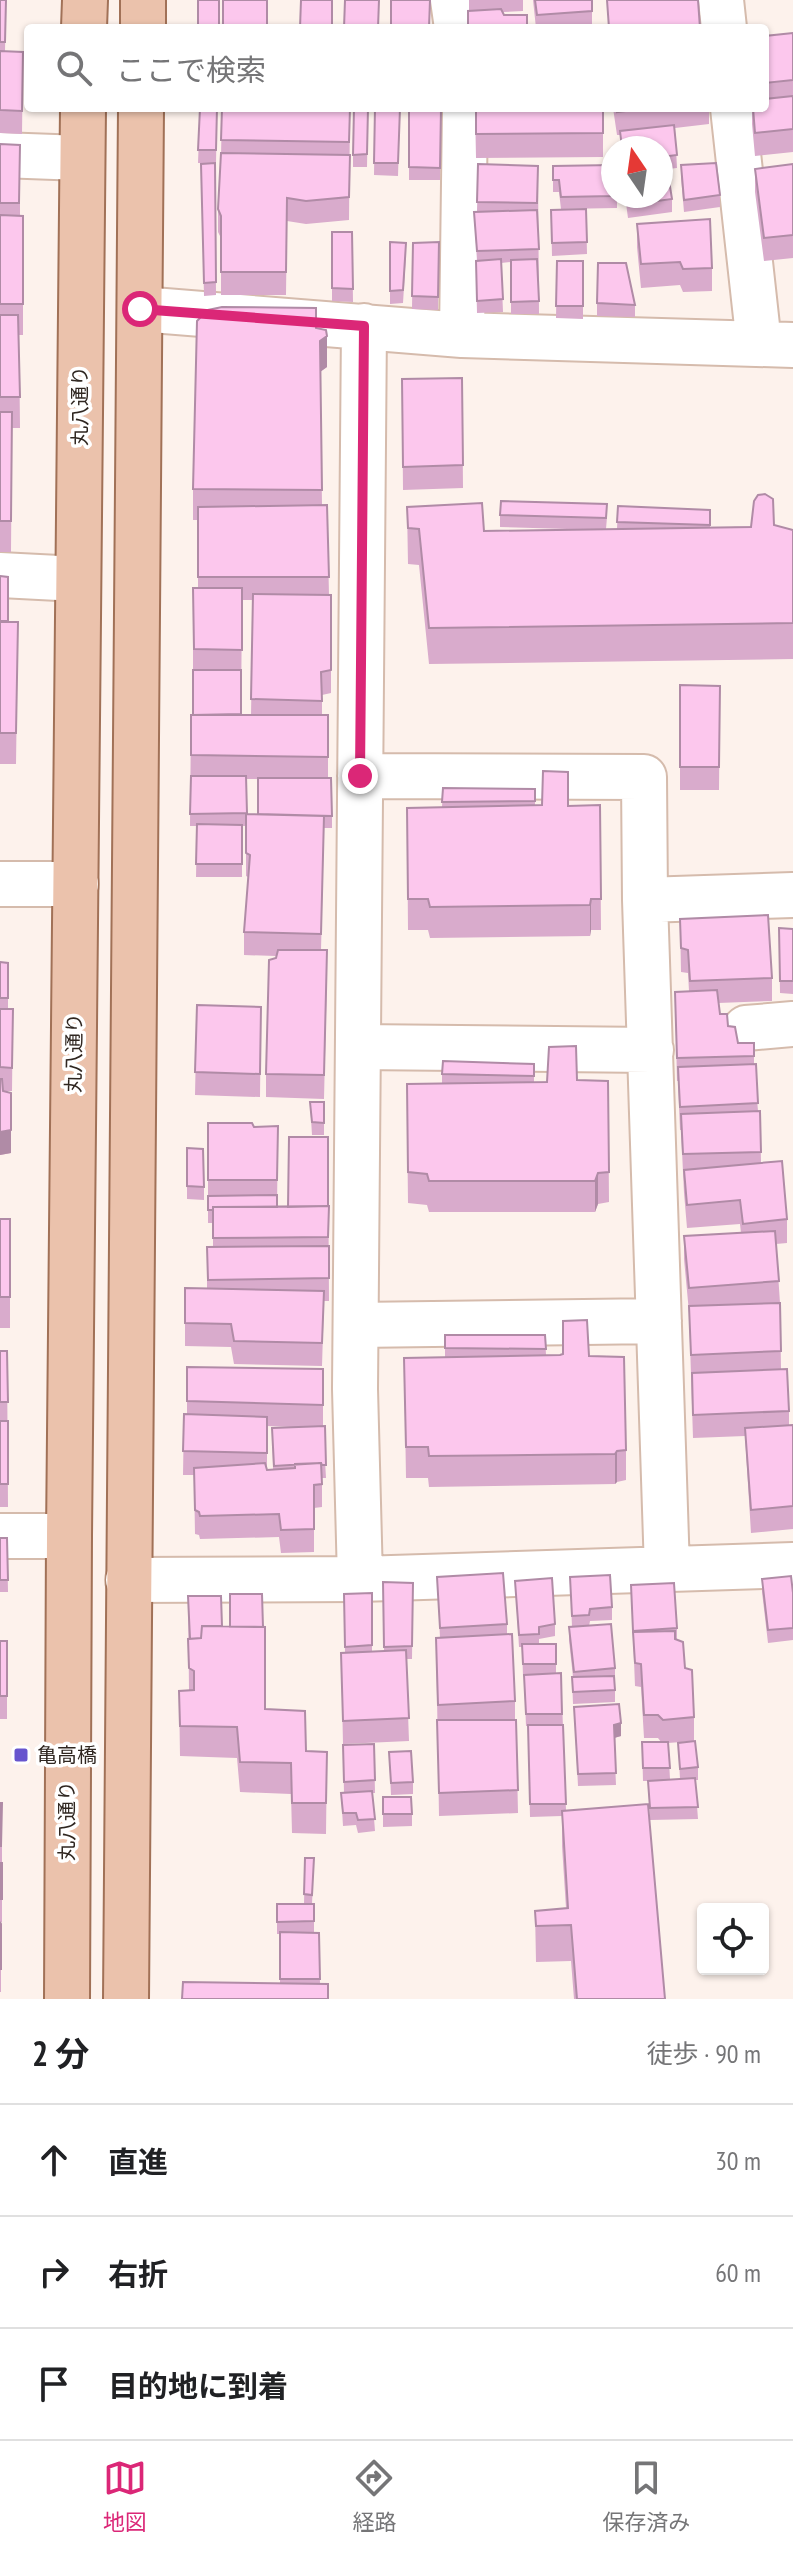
<!DOCTYPE html>
<html lang="ja">
<head>
<meta charset="utf-8">
<style>
  :root { --surface:#fff; --page:#f2f2f2; --text:#202124; --muted:#757577; --line:#e0e0e0; --accent:#db2777 }
  body { margin:0; font-family:"PT Sans Narrow","Noto Sans JP",sans-serif; background:var(--page); color:var(--text) }
  .controls { position:absolute; right:24px; bottom:24px; display:grid; overflow:hidden; border-radius:8px; box-shadow:0 2px 6px #0004 }
  .controls button { width:72px; height:72px; display:grid; place-items:center; padding:0; border:0; border-bottom:2px solid var(--line); background:var(--surface); color:var(--text); font:40px sans-serif }
  .compass { position:absolute; left:601px; top:136px; width:72px; height:72px; border-radius:50%; background:var(--surface); box-shadow:0 2px 6px #0004; rotate:347deg }
  .stop { position:absolute; width:24px; height:24px; margin:-18px; border:6px solid #db2777; border-radius:50%; background:#fff }
  .stop.end { background:#db2777; border-color:#fff; box-shadow:0 2px 8px #0008 }
  .list { margin:0; padding:0; list-style:none }
  h2 { display:flex; justify-content:space-between; align-items:center; height:104px; margin:0; padding:0 32px; font-size:34px }
  h2 small { font-size:26px; font-weight:400; color:var(--muted) }
  .list li { display:grid; grid-template-columns:52px 1fr auto; gap:24px; align-items:center; box-sizing:border-box; height:112px; padding:0 32px; border-top:2px solid var(--line) }
  .list b { display:block; font-size:30px; white-space:nowrap }
  .list em { font-size:26px; font-style:normal; color:var(--muted) }
  .icon { flex:none; width:44px; height:44px; fill:none; stroke:currentColor; stroke-width:2; stroke-linecap:round; stroke-linejoin:round }
  .map { position:relative; flex:none; width:793px; height:1999px; overflow:hidden }
  .search { position:absolute; background:var(--surface); box-shadow:0 2px 6px #0004; left:24px; right:24px; top:24px; height:88px; display:flex; align-items:center; gap:20px; box-sizing:border-box; padding:0 28px; border-radius:8px; color:var(--muted); font-size:30px }
  .sheet { height:440px; background:var(--surface) }
  nav { display:flex; justify-content:space-around; align-items:center; box-sizing:border-box; height:112px; border-top:2px solid var(--line); background:var(--surface); font-size:22px; color:var(--muted) }
  nav a { display:grid; justify-items:center; gap:4px }
  nav .on { color:var(--accent) }
  .map>svg:first-child { display:block }
  .lines { fill:none; stroke-linecap:round; stroke-linejoin:round }
  .minor-casing { stroke:#d5bbac; stroke-width:48 }
  .major-casing { stroke:#a17157; stroke-width:48 }
  .minor { stroke:#fff; stroke-width:44 }
  .major { stroke:#ebc2ac; stroke-width:44 }
  .wall { fill:#d9abcc; fill-rule:evenodd }
  .shaded-wall { fill:#b08ba6 }
  .building { fill:#fcc7ed; stroke:#b08ba6; stroke-width:2 }
  .route { stroke:#db2777; stroke-width:10 }
  .poi-dot { fill:#6755ce; stroke:#fff; stroke-width:3 }
  .labels { text-anchor:middle; stroke-width:7; stroke-linejoin:round; paint-order:stroke }
  .street-label { font-size:20px; fill:#2f2620; stroke:#fff }
  .poi-label { font-size:20px; fill:#2f2620; stroke:#fff; text-anchor:start }
</style>
</head>
<body>
<div class="map">
<svg width="793" height="1999" viewBox="0 0 793 1999">
  <rect width="100%" height="100%" fill="#fdf2ec"/>
  <g class="lines">
    <defs>
      <path id="minor" d="M453,0L457,28
        M721,0L724,28
        M733,108L759,344
        M0,155L82,158
        M140,309L462,335L793,345
        M462,335L465,108
        M0,575L78,579
        M360,776L644,777L645,900L793,895
        M0,884H76
        M645,900L667,1570
        M746,1028L793,1024
        M358,1047L651,1050
        M356,1325L659,1321
        M0,1536H69
        M360,1579L355,1389L364,326
        M128,1580L360,1579L793,1565"/>
      <path id="major" d="M84,28L85,0
        M143,28V0
        M67,1999L69,1536L83,108
        M126,1999L141,108"/>
    </defs>
    <!-- minor casing -->
    <use href="#minor" class="minor-casing"/>
    <!-- major casing -->
    <use href="#major" class="major-casing"/>
    <!-- minor -->
    <use href="#minor" class="minor"/>
    <!-- major -->
    <use href="#major" class="major"/>
  </g>
  <!-- wall -->
  <path class="wall" d="M0,0H6L5,51L23,52L22,134L0,133Z
    M469,0H523V11L503,12L504,15L527,28L469,11Z
    M533,0H592V28H536Z
    M793,33V152L755,156L752,124V108H765V36Z
    M200,108H217L216,163H198Z
    M222,108H350L349,220L306,224L287,221L286,295H221V238L218,232V209L221,156Z
    M368,108L367,167H353V155Z
    M375,108H400L398,176L374,175Z
    M409,108H441L440,180H409Z
    M475,108H603V157L476,158Z
    M613,108H709V124L675,128L677,168L668,169L672,199V212L628,218L625,196H661V148H620V135H617Z
    M0,144L20,145V216H23V335H19L20,428H12L11,552H0Z
    M215,163L216,295L204,296L201,164Z
    M478,164L538,166L539,314H511V262L501,263L503,312L477,313L476,273L477,261L474,212H477Z
    M793,164V258L764,261L755,192V169Z
    M681,165L720,195V207L684,212L681,177Z
    M553,166L617,196V208L561,209L559,192H553Z
    M586,209L587,254L552,256L551,210Z
    M637,224L712,268V291L683,292L680,285L641,288L637,247Z
    M332,232H352L353,302L332,301Z
    M390,242L406,255L403,303L390,304Z
    M439,242L438,310L412,309L413,243Z
    M557,261H583V319L556,318Z
    M597,303L635,305V317L597,316Z
    M316,328L327,367L320,372L322,505H327L329,595H331V693L322,695V715H328V778L332,816V828H324L321,950L327,974L324,1099L266,1097V1074L276,956L244,955V932L248,877L246,876V826H242V877H196L197,826H190L191,715H193V588H198V520H193V489ZM242,600H253L251,715H241ZM246,779H258V814H247Z
    M462,378L463,488L403,490L402,379Z
    M618,506L710,510V528L774,525L793,530V659L429,664L419,565L408,564L407,507L484,531L567,529L500,527V515L607,517L606,529H617Z
    M0,576L8,622H18L16,764H0Z
    M680,685L720,686L719,790H680Z
    M443,788L535,789V805H600L601,930H591L590,936L430,938L428,930H408L407,808L442,807Z
    M680,919L772,978V1001L718,1003L720,1014L738,1043H754V1064L758,1111H760L761,1163L787,1219V1243L776,1244L780,1303L781,1369L789,1411V1425H793V1529L751,1533L745,1436L693,1438L689,1312L684,1259V1236L741,1233L740,1224L687,1228L684,1193L681,1130H680L678,1081H677L675,992L689,991L688,973L681,972Z
    M779,928L793,929V994L780,993Z
    M0,962L8,963V1009H13L12,1091H3L11,1153L0,1155Z
    M197,1005L261,1007L260,1097L195,1095Z
    M534,1064V1082L577,1080L608,1081L609,1202L598,1204L595,1212H429L427,1205L408,1203L407,1114L442,1083V1074Z
    M310,1102H324V1135H312Z
    M208,1123L254,1127L278,1126L277,1207H288L328,1137L329,1301H324L322,1366L234,1364L231,1347L185,1346V1288L207,1289V1247H213V1223H208Z
    M187,1148L204,1187V1200L187,1199Z
    M0,1219H10V1328H0Z
    M445,1335H545L546,1355L589,1356L626,1450V1480L617,1482L615,1484L429,1487L428,1478H406L404,1358L445,1357Z
    M0,1351H7L8,1507H0Z
    M187,1367L323,1369V1426L326,1478H322V1507L314,1508V1552L281,1553L279,1537L200,1539L199,1535L195,1534L194,1475H183L184,1414L187,1415ZM267,1426L293,1427L272,1428L273,1469L267,1470Z
    M0,1538H7L8,1592H0Z
    M437,1577L507,1624V1635L515,1701V1720H516L518,1813L439,1816L436,1638H440Z
    M570,1577L612,1607V1620L590,1621L589,1626L615,1668V1702L573,1704L572,1677H573L569,1640V1627H572Z
    M762,1579L793,1593V1640L768,1643L762,1592Z
    M515,1581L555,1624V1636L539,1639V1644H556V1673H561L566,1810L665,1999H574L571,1961L536,1962L535,1911L566,1908L562,1846V1816L530,1817L528,1726H526L524,1676H523L522,1647H519Z
    M383,1582L413,1583L412,1659H406L409,1741L343,1744L341,1653H345L344,1594L372,1593V1652L384,1651Z
    M631,1585L677,1628V1640L685,1668L694,1717V1741L668,1743L670,1779H680L678,1743L698,1767V1780H695L698,1819L650,1820L648,1781H643L642,1742H661L658,1738H644L641,1687L635,1686Z
    M188,1596L222,1626L265,1709L306,1751L327,1752L326,1834L292,1833L291,1794L240,1792L237,1758L180,1756L179,1691L189,1690Z
    M0,1641H7V1719H0Z
    M574,1707L621,1736L614,1738L616,1785L578,1786Z
    M374,1744L375,1793H372L375,1831L358,1833L356,1825L343,1826L341,1793H344L343,1745Z
    M389,1752L413,1782V1794L391,1795Z
    M383,1797L412,1814V1826L383,1827Z
    M0,1803H2V1922H0Z
    M305,1858H314L312,1904H314V1933H319L320,1984H280V1934H277V1904H304Z
    M0,1922L1,1924V1992H0V1999Z"/>
  <!-- shaded-wall -->
  <path class="shaded-wall" d="M327,336V367L320,372V341Z
    M591,899V930L590,936V905Z
    M11,1130V1153L0,1155V1132Z
    M598,1173V1204L595,1212V1181Z
    M617,1451V1482L615,1484V1454Z
    M621,1723V1736L614,1738V1725Z"/>
  <!-- building -->
  <path class="building" d="M0,0H6L5,42H0Z
    M198,0H219V28H198Z
    M223,0H267V28H223Z
    M301,0H332V28H300Z
    M345,0H379L378,28H344Z
    M391,0H430L429,28H391Z
    M535,0H592V11L537,15Z
    M607,0H698L700,28H609Z
    M501,9L504,15H527V28H468V11Z
    M793,33V80L765,83V36Z
    M0,51L23,52L22,111L0,110Z
    M793,96V129L755,133L753,108H765V99Z
    M200,108H217L216,150H198Z
    M222,108H350L349,142L221,140Z
    M354,108H368L367,154L353,155Z
    M375,108H400L398,163H374Z
    M409,108H441L440,168L409,167Z
    M476,108H603V133L476,134Z
    M617,108H650L617,112Z
    M674,125L677,155L661,157V148H622L620,131Z
    M0,144L20,145L19,203H0Z
    M221,153L350,155L349,197L306,201L287,198L286,272H221V216L218,209Z
    M215,163L216,282L204,283L201,164Z
    M716,163L720,195L684,200L681,165Z
    M478,164L538,166L537,203L477,202Z
    M793,164V235L764,238L755,169Z
    M613,165V196L561,197L559,180H553V166Z
    M667,168L672,199L628,205L627,196H661V169Z
    M586,209L587,242L552,243L551,210Z
    M537,210L539,249L477,251L474,212Z
    M0,215L23,216V304H0Z
    M710,219L712,268L683,269L680,262L641,264L637,224Z
    M332,232H352L353,289L332,288Z
    M390,242L406,243L403,290L390,291Z
    M439,242L438,297L412,296L413,243Z
    M501,259L503,299L477,301L476,261Z
    M537,259L539,301L511,302V260Z
    M557,261H583V306H556Z
    M598,263H626L635,305L597,303Z
    M222,307L316,308V328L326,330L327,336L320,341L322,490L193,489L197,321L208,310Z
    M0,315H18L20,397H0Z
    M462,378L463,465L403,467L402,379Z
    M0,412H12L11,521H0Z
    M765,494L773,499L774,525L793,530V623L429,628L419,529L408,528L407,507L482,503L484,531L751,527L754,501L758,495Z
    M501,501L607,504L606,518L500,515Z
    M327,505L329,577H198V507Z
    M618,506L710,510V525L617,522Z
    M0,576L8,577V621H0Z
    M193,588H242V650L194,649Z
    M253,594L331,595V670L321,672L322,701L251,699Z
    M0,622H18L16,733H0Z
    M193,670H241V714L193,715Z
    M680,685L720,686L719,767H680Z
    M191,715H328V757L191,755Z
    M543,771L568,772V806L600,805L601,899H591L590,905L430,907L428,899H408L407,808L542,805Z
    M191,776H246L247,813L190,814Z
    M258,778H331L332,816L258,814Z
    M443,788L535,789V801L442,802Z
    M246,814L324,816L321,934L244,932L250,855L246,853Z
    M197,824L242,825V864H196Z
    M768,915L772,978L690,981L688,950L681,948L680,919Z
    M779,928L793,929V981H780Z
    M278,950H327L324,1075L266,1074L269,960L276,958Z
    M0,962L8,963V998H0Z
    M717,990L720,1014H727L728,1026L735,1027L738,1043H754V1056L677,1058L675,992Z
    M197,1005L261,1007L260,1074L195,1072Z
    M0,1009H13L12,1068L0,1067Z
    M576,1046L577,1080L608,1081L609,1172L598,1173L595,1181H429L427,1174L408,1172L407,1084L547,1082L549,1047Z
    M443,1061L534,1064V1076L442,1074Z
    M756,1064L758,1103L680,1107L678,1067Z
    M0,1079H2L3,1091L11,1093V1130L0,1132Z
    M310,1102H324V1123L312,1122Z
    M760,1111L761,1152L683,1154L681,1114Z
    M208,1123H252L254,1127L278,1126L277,1180H208Z
    M289,1137H328V1206L288,1207Z
    M187,1148L203,1149L204,1187L187,1186Z
    M782,1161L787,1219L743,1224L740,1200L687,1205L684,1170Z
    M277,1195V1207H213V1210H208V1196Z
    M329,1206L328,1237L213,1238V1207Z
    M0,1219H10V1297H0Z
    M775,1231L779,1281L689,1288L684,1236Z
    M329,1246V1278L208,1280L207,1247Z
    M185,1288L324,1291L322,1343L234,1341L231,1324L185,1323Z
    M780,1303L781,1351L691,1355L689,1306Z
    M587,1320L589,1356L624,1357L626,1450L617,1451L615,1454L429,1456L428,1447H406L404,1358L560,1355L563,1354V1321Z
    M445,1335H545L546,1349L445,1348Z
    M0,1351H7L8,1402H0Z
    M187,1367L323,1369V1405L187,1401Z
    M787,1369L789,1411L693,1415L692,1373Z
    M184,1414L267,1417V1453L183,1451Z
    M0,1421H8V1484H0Z
    M793,1425V1506L751,1510L745,1428Z
    M325,1426L326,1465H322L321,1463L274,1466L272,1428Z
    M265,1463L267,1470L295,1468V1464L321,1463L322,1484L314,1485V1529L281,1530L279,1514L200,1516L199,1512L195,1510L194,1468Z
    M0,1538H7L8,1580H0Z
    M503,1573L507,1624L440,1628L437,1577Z
    M610,1575L612,1607L590,1609L589,1615L572,1616L570,1577Z
    M791,1576L793,1593V1628L768,1630L762,1579Z
    M552,1578L555,1624L539,1627V1634L519,1635L515,1581Z
    M383,1582L413,1583L412,1646L384,1647Z
    M674,1583L677,1628L633,1631L631,1585Z
    M372,1593V1645L345,1647L344,1594Z
    M230,1594H262L263,1627H230Z
    M188,1596H221L222,1626H202L201,1638L190,1639Z
    M611,1624L615,1668L574,1672L569,1627Z
    M202,1626L265,1627V1709L305,1711L306,1751L327,1752L326,1803H292L291,1763L240,1762L237,1727L180,1726L179,1691L194,1690V1671L189,1668L188,1639L201,1638Z
    M675,1631V1639L683,1642L685,1668L692,1670L694,1717L663,1720L658,1715H644L641,1664L635,1663L633,1632Z
    M512,1634L515,1701L438,1705L436,1638Z
    M0,1641H7V1696H0Z
    M522,1644H556V1664H523Z
    M406,1650L409,1718L343,1721L341,1653Z
    M561,1673L562,1714H526L524,1675Z
    M614,1676L615,1690L573,1692L572,1677Z
    M619,1704L621,1723L614,1725L616,1773L578,1774L574,1707Z
    M437,1720H516L518,1790L439,1793Z
    M528,1725H563L566,1804H530Z
    M695,1741L698,1767L680,1769L678,1743Z
    M642,1742H668L670,1768H643Z
    M374,1744L375,1780L344,1782L343,1745Z
    M411,1751L413,1782L391,1783L389,1752Z
    M695,1778L698,1807L650,1808L648,1781Z
    M372,1791L375,1819L358,1820L356,1813H343L341,1793Z
    M383,1797H411L412,1814H383Z
    M0,1803H2L1,1846H0Z
    M648,1804L665,1999H577L571,1925L536,1926L535,1911L568,1908L562,1811Z
    M305,1858H314L312,1895L304,1894Z
    M0,1863H2V1899H0Z
    M277,1904H314V1921L277,1922Z
    M0,1922L1,1924V1969H0Z
    M280,1932L319,1933L320,1979H280Z
    M183,1982L328,1984V1999H182Z"/>
  <g class="lines">
    <!-- route -->
    <path class="route" d="M140,309L364,326L360,776"/>
  </g>
  <!-- markers -->
  <rect class="poi-dot" x="13" y="1747" width="16" height="16" rx="4"/>
  <g class="labels">
    <!-- street labels -->
    <g class="street-label">
      <text transform="translate(80 406) rotate(-90)" y="7">丸八通り</text>
      <text transform="translate(74 1053) rotate(-89)" y="7">丸八通り</text>
      <text transform="translate(67 1821) rotate(-90)" y="7">丸八通り</text>
    </g>
    <!-- poi labels -->
    <g class="poi-label">
      <text x="37" y="1762">亀高橋</text>
    </g>
  </g>
</svg>
<div class="controls">
<button><svg class="icon" aria-label="locate" viewBox="0 0 24 24"><circle cx="12" cy="12" r="6"/><path d="M12 2v4M12 18v4M2 12h4M18 12h4"/></svg></button>
</div>
<svg class="compass" viewBox="-18 -18 36 36"><path d="M0-13l5 13h-10z" fill="#e53935"/><path d="M0 13l5-13h-10z" fill="#757577"/></svg>
<div class="stop" style="left:140px;top:309px"></div>
<div class="stop end" style="left:360px;top:776px"></div>
<div class="search"><svg class="icon" aria-label="search" viewBox="0 0 24 24"><circle cx="10" cy="10" r="6"/><path d="M15 15l6 6"/></svg>ここで検索</div>
</div>
<section class="sheet">
<h2>2 分<small>徒歩 · 90 m</small></h2>
<ul class="list">
<li><svg class="icon" aria-label="ahead" viewBox="0 0 24 24"><path d="M12 20V5M6 11l6-6 6 6"/></svg><div><b>直進</b></div><em>30 m</em></li>
<li><svg class="icon" aria-label="right" viewBox="0 0 24 24"><path d="M7 20v-9h11M14 6l5 5-5 5"/></svg><div><b>右折</b></div><em>60 m</em></li>
<li><svg class="icon" aria-label="arrive" viewBox="0 0 24 24"><path d="M6 21V4h12l-3 4 3 4H6"/></svg><div><b>目的地に到着</b></div></li>
</ul>
</section>
<nav>
<a class="on"><svg class="icon" aria-label="map" viewBox="0 0 24 24"><path d="M3 6l6-2 6 2 6-2v14l-6 2-6-2-6 2zM9 4v14M15 6v14"/></svg>地図</a>
<a><svg class="icon" aria-label="directions" viewBox="0 0 24 24"><path d="M12 3l9 9-9 9-9-9zM9 14v-3h6M13 9l2 2-2 2"/></svg>経路</a>
<a><svg class="icon" aria-label="saved" viewBox="0 0 24 24"><path d="M7 4h10v16l-5-4-5 4z"/></svg>保存済み</a>
</nav>
</body>
</html>
